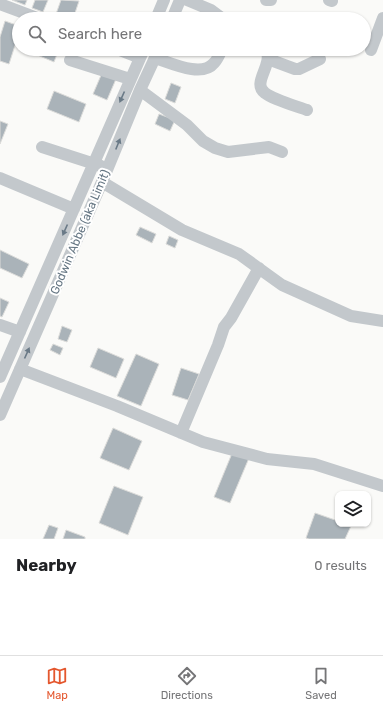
<!DOCTYPE html>
<html lang="en">
<head>
<meta charset="utf-8">
<style>
  :root { --surface:#fff; --page:#f6f6f6; --text:#202124; --muted:#757577; --line:#e0e0e0; --accent:#e4572e }
  body { margin:0; font-family:Rubik,sans-serif; background:var(--page); color:var(--text) }
  .controls { position:absolute; right:12px; bottom:12px; display:grid; overflow:hidden; border-radius:8px; box-shadow:0 1px 3px #0004 }
  .controls button { width:36px; height:36px; display:grid; place-items:center; padding:0; border:0; border-bottom:1px solid var(--line); background:var(--surface); color:var(--text); font:20px sans-serif }
  .list { margin:0; padding:0; list-style:none }
  h2 { display:flex; justify-content:space-between; align-items:center; height:52px; margin:0; padding:0 16px; font-size:17px }
  h2 small { font-size:13px; font-weight:400; color:var(--muted) }
  .icon { flex:none; width:22px; height:22px; fill:none; stroke:currentColor; stroke-width:2; stroke-linecap:round; stroke-linejoin:round }
  .map { position:relative; flex:none; width:383px; height:539px; overflow:hidden }
  .search { position:absolute; background:var(--surface); box-shadow:0 1px 3px #0004; left:12px; right:12px; top:12px; height:44px; display:flex; align-items:center; gap:10px; box-sizing:border-box; padding:0 14px; border-radius:22px; color:var(--muted); font-size:15px }
  .sheet { height:116px; background:var(--surface) }
  nav { display:flex; justify-content:space-around; align-items:center; box-sizing:border-box; height:56px; border-top:1px solid var(--line); background:var(--surface); font-size:11px; color:var(--muted) }
  nav a { display:grid; justify-items:center; gap:2px }
  nav .on { color:var(--accent) }
  .map>svg:first-child { display:block }
  .building { fill:#aab3b9; stroke:#dcdcda }
  .lines { fill:none; stroke-linecap:round; stroke-linejoin:round }
  .minor { stroke:#c3c8cc; stroke-width:12 }
  .oneway { fill:#6a7a87 }
  .labels { text-anchor:middle; stroke-width:4; stroke-linejoin:round; paint-order:stroke }
  .street-label { font-size:12px; fill:#657683; stroke:#fff }
</style>
</head>
<body>
<div class="map">
<svg width="383" height="539" viewBox="0 0 383 539">
  <rect width="100%" height="100%" fill="#fafaf8"/>
  <!-- building -->
  <path class="building" d="M12,0H27L25,5Z
    M35,0H48L43,12L32,8Z
    M61,0L79,1L73,19L56,14Z
    M5,21L19,26V33L9,64L0,61V37Z
    M23,49H59L54,62Z
    M102,73L116,79L107,100L93,94Z
    M171,83L181,87L175,103L165,99Z
    M54,91L86,104L79,122L47,109Z
    M159,114L175,120L170,131L155,124Z
    M0,121L8,124L0,144Z
    M140,227L156,234L152,243L136,235Z
    M169,236L178,240L175,248L166,244Z
    M0,250L29,264L22,278L0,268Z
    M0,298L9,302L2,317L0,316Z
    M62,326L72,330L67,342L58,339Z
    M53,344L63,348L60,355L50,350Z
    M98,348L124,359L116,378L90,367Z
    M136,354L159,364L141,406L117,396Z
    M181,368L199,374L188,400L172,395Z
    M113,428L142,441L129,470L100,458Z
    M233,451L249,458L230,503L214,497Z
    M114,486L143,497L128,535L99,523Z
    M315,513L338,521V524H345L351,526L345,539H309L306,538Z
    M49,525L58,528L54,539H43Z
    M66,530L85,537V539H63Z"/>
  <g class="lines">
    <!-- minor -->
    <path class="minor" d="M187,0L211,10L223,19
      M266,0H271
      M329,0L332,1
      M0,4L40,19
      M156,19L164,0
      M172,19L180,0
      M117,49L140,58
      M266,49C274,65 251,83 265,93C274,100 296,106 307,110
      M371,50L383,18
      M155,58C171,63 202,78 214,63C218,59 220,53 222,49
      M268,59L295,69H299L320,59
      M70,60L130,79
      M140,90L187,125L203,141L215,148L228,152L269,147L282,152
      M42,147L101,166
      M0,178L74,209
      M102,182L182,230L239,254L282,285L351,316L383,321
      M0,325L20,332
      M20,369L117,406L203,442L267,459L314,464L383,486
      M0,377L144,49
      M0,415L102,182L140,90L159,49
      M181,433L218,345L224,327L231,318L259,268"/>
  </g>
  <!-- one-way arrows -->
  <defs><path id="oneway-solid" d="M-6-.8H1V-3.2L6.5 0L1 3.2V.8H-6Z"/></defs>
  <g class="oneway">
    <use href="#oneway-solid" transform="translate(122 97) rotate(114)"/>
    <use href="#oneway-solid" transform="translate(118 144) rotate(-68)"/>
    <use href="#oneway-solid" transform="translate(65 230) rotate(114)"/>
    <use href="#oneway-solid" transform="translate(27 353) rotate(-66)"/>
  </g>
  <g class="labels">
    <!-- street labels -->
    <g class="street-label">
      <text transform="translate(80 232) rotate(-67)" y="4">Godwin Abbe (aka Limit)</text>
    </g>
  </g>
</svg>
<div class="controls">
<button><svg class="icon" aria-label="layers" viewBox="0 0 24 24"><path d="M12 4l9 5-9 5-9-5zM3 14l9 5 9-5"/></svg></button>
</div>
<div class="search"><svg class="icon" aria-label="search" viewBox="0 0 24 24"><circle cx="10" cy="10" r="6"/><path d="M15 15l6 6"/></svg>Search here</div>
</div>
<section class="sheet">
<h2>Nearby<small>0 results</small></h2>
<ul class="list">
</ul>
</section>
<nav>
<a class="on"><svg class="icon" aria-label="map" viewBox="0 0 24 24"><path d="M3 6l6-2 6 2 6-2v14l-6 2-6-2-6 2zM9 4v14M15 6v14"/></svg>Map</a>
<a><svg class="icon" aria-label="directions" viewBox="0 0 24 24"><path d="M12 3l9 9-9 9-9-9zM9 14v-3h6M13 9l2 2-2 2"/></svg>Directions</a>
<a><svg class="icon" aria-label="saved" viewBox="0 0 24 24"><path d="M7 4h10v16l-5-4-5 4z"/></svg>Saved</a>
</nav>
</body>
</html>
